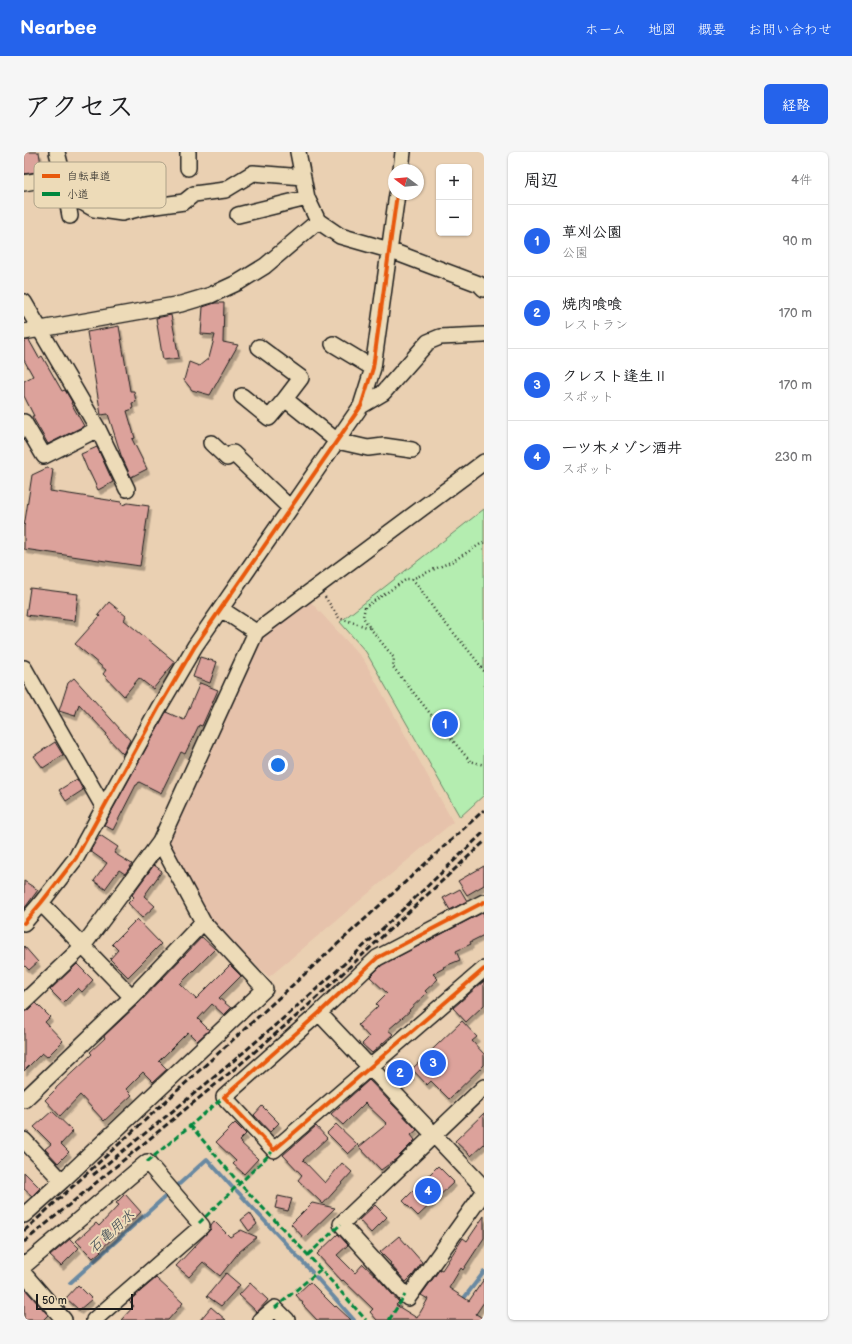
<!DOCTYPE html>
<html lang="ja">
<head>
<meta charset="utf-8">
<style>
  :root { --surface:#fff; --page:#f6f6f6; --text:#202124; --muted:#757577; --line:#e0e0e0; --accent:#2563eb }
  body { margin:0; font-family:"Balsamiq Sans","Klee One",sans-serif; background:var(--page); color:var(--text) }
  .controls { position:absolute; right:12px; top:12px; display:grid; overflow:hidden; border-radius:6px; box-shadow:0 1px 3px #0004 }
  .controls button { width:36px; height:36px; display:grid; place-items:center; padding:0; border:0; border-bottom:1px solid var(--line); background:var(--surface); color:var(--text); font:20px sans-serif }
  .compass { position:absolute; left:364px; top:12px; width:36px; height:36px; border-radius:50%; background:var(--surface); box-shadow:0 1px 3px #0004; rotate:286deg }
  .scale { position:absolute; left:12px; bottom:10px; width:97px; box-sizing:border-box; padding-left:4px; border:2px solid #1c1c1c; border-top:0; font-size:11px; line-height:14px; white-space:nowrap; color:#1c1c1c; -webkit-text-stroke:3px #eddbb8; paint-order:stroke }
  .you { position:absolute; left:254px; top:613px; width:14px; height:14px; margin:-10px; border:3px solid #fff; border-radius:50%; background:#1a73e8; box-shadow:0 0 0 6px #1a73e833 }
  .badge { display:grid; place-items:center; width:26px; height:26px; border-radius:50%; background:var(--accent); color:#fff; font-size:13px; font-weight:700 }
  .pin { position:absolute; translate:-50% -50%; border:2px solid #fff; box-shadow:0 1px 4px #0006 }
  .list { margin:0; padding:0; list-style:none }
  h2 { display:flex; justify-content:space-between; align-items:center; height:52px; margin:0; padding:0 16px; font-size:17px }
  h2 small { font-size:13px; font-weight:400; color:var(--muted) }
  .list li { display:grid; grid-template-columns:26px 1fr auto; gap:12px; align-items:center; box-sizing:border-box; height:72px; padding:0 16px; border-top:1px solid var(--line) }
  .list b { display:block; font-size:15px; white-space:nowrap }
  .list p { margin:0; font-size:13px; white-space:nowrap; color:var(--muted) }
  .list em { font-size:13px; font-style:normal; color:var(--muted) }
  .map { position:relative; flex:none; width:460px; height:1168px; overflow:hidden; border-radius:6px }
  header { display:flex; align-items:center; gap:24px; box-sizing:border-box; height:56px; padding:0 20px; background:var(--accent); color:#fff }
  header strong { font-size:19px }
  nav { display:flex; gap:22px; margin-inline-start:auto; font-size:14px }
  .intro { display:flex; align-items:center; justify-content:space-between; box-sizing:border-box; height:96px; padding:0 24px }
  h1 { margin:0; font-size:28px }
  .button { padding:10px 18px; border-radius:6px; background:var(--accent); color:#fff; font-size:14px; font-weight:700 }
  main { display:flex; gap:24px; padding:0 24px }
  aside { flex:1; background:var(--surface); border-radius:6px; box-shadow:0 1px 3px #0004 }
  .map>svg:first-child { display:block }
  .built { fill:#e6c2ab }
  .green { fill:#b4edb0; stroke:#688466 }
  .lines { fill:none; stroke-linecap:round; stroke-linejoin:round }
  .stream { stroke:#6989a2; stroke-width:4 }
  .building { fill:#dca29b; stroke:#1c1c1c; filter:url(#shadow) }
  .minor-casing { stroke:#1c1c1c; stroke-width:18 }
  .path { stroke:#1c1c1c; stroke-width:2.5; stroke-dasharray:1 3; stroke-linecap:butt }
  .minor { stroke:#eddbb8; stroke-width:15 }
  .rail { stroke:#1c1c1c; stroke-width:3; stroke-dasharray:6 3; stroke-linecap:butt }
  .quiet { stroke:#00873e; stroke-width:3; stroke-dasharray:6 3; stroke-linecap:butt }
  .cycleway-casing { stroke:#eddbb8; stroke-width:6 }
  .cycleway { stroke:#e8590c; stroke-width:4 }
  .labels { text-anchor:middle; stroke-width:4; stroke-linejoin:round; paint-order:stroke }
  .water-label { font-size:14px; font-style:italic; fill:#3c4954; stroke:#eddbb8 }
  .key { fill:#eddbb8; stroke:#aea289; stroke-width:1 }
  .key-label { font-size:11px; fill:#1c1c1c }
</style>
</head>
<body>
<header>
<strong>Nearbee</strong>
<nav><a>ホーム</a><a>地図</a><a>概要</a><a>お問い合わせ</a></nav>
</header>
<div class="intro"><h1>アクセス</h1><a class="button">経路</a></div>
<main>
<div class="map">
<svg width="460" height="1168" viewBox="0 0 460 1168">
  <defs>
    <filter id="shadow"><feDropShadow dx="2.5" dy="4.5" stdDeviation="0" flood-color="#0004"/></filter>
  </defs>
  <rect width="100%" height="100%" fill="#ead0b2"/>
  <filter id="ink" filterUnits="userSpaceOnUse"><feTurbulence type="fractalNoise" baseFrequency=".025" numOctaves="2"/><feDisplacementMap in="SourceGraphic" scale="8" xChannelSelector="R" yChannelSelector="G"/><feConvolveMatrix kernelMatrix="1 2 1 2 8 2 1 2 1" color-interpolation-filters="sRGB"/></filter>
  <g filter="url(#ink)">
    <!-- built -->
    <path class="built" d="M286,449L340,508L429,670L245,825L184,768L142,688L237,483Z"/>
    <!-- green -->
    <path class="green" d="M460,357V643L436,665L342,500L316,470Z"/>
    <g class="lines">
      <!-- stream -->
      <path class="stream" d="M152,1035L183,1007L208,1035
        M213,1039L288,1120
        M292,1125L330,1168
        M46,1131L143,1043
        M437,1150L460,1120"/>
    </g>
    <!-- building -->
    <path class="building" d="M0,0H15L18,19L0,22Z
      M191,151H200L199,190L214,193L186,243L168,238L160,228L165,210L175,214L185,206L191,183L177,182L179,155Z
      M147,163L155,206L139,208L132,166Z
      M95,174L106,239H110L112,250L108,251L109,257L103,259L111,286L108,287L123,317L107,325L97,303L84,262L77,263L63,180Z
      M5,188L15,206L18,204L38,239L41,238L48,250L47,251L60,274L24,292L8,264H10L0,244V229L9,224L0,208V189Z
      M73,295L89,330L74,338L65,319H64L57,302Z
      M23,316L29,317L26,339L97,350L98,353L104,351L125,354L116,414L0,397V375L8,323Z
      M6,436L54,442L51,469L2,463Z
      M85,450L102,464L100,468L151,510L129,537L115,526L100,544L79,522L82,518L51,492L76,464L74,463Z
      M176,505L193,510L186,531L169,525Z
      M50,526L106,588L99,602L82,584L83,582L55,552L51,564L35,559L44,531Z
      M176,531L194,538L178,574L175,573L161,602L157,600L137,641L115,630L113,633H112L89,678L80,673L142,560L160,568Z
      M31,590L39,603L19,616L10,604Z
      M53,627L59,638L42,649L35,638Z
      M76,683L94,695L90,701L108,712L101,722L95,718L81,737L70,729L83,711L66,699Z
      M130,713L138,719L120,744L131,754L118,766L104,751L110,745L108,743Z
      M460,714V733L443,743L434,729Z
      M0,729L14,738L0,757Z
      M436,737L443,749L426,758L419,746Z
      M460,760V783L446,790L447,792L432,799L436,808L419,815L420,816L409,822L414,827L401,839L403,841L385,858L386,859L364,878L369,882L348,901L338,892L345,885L334,873L354,854L352,852L363,841L346,825L358,813Z
      M113,767L137,792L104,825L86,807L94,798L88,792Z
      M178,785L191,797L156,832L172,847L206,813L217,824L195,846L207,856L200,863L188,852L174,867L185,878L173,889L164,880L135,909L143,917L129,930L119,920L102,937L108,943L80,969L56,943L36,964L21,948L32,937V936L68,902L66,900L81,886L80,884L115,851Z
      M0,794L14,810L5,818L0,813Z
      M53,812L69,828L58,840L54,836L39,851L26,838Z
      M460,829V853L442,870L429,856Z
      M12,851L26,865L21,870L39,889L23,905L18,901L0,919V860L6,857Z
      M438,869L453,885L448,889L460,902V913L425,947L407,929L403,933L388,917Z
      M374,909L388,924L376,934L362,919Z
      M345,928L393,978L387,983L391,988L372,1007L357,1018L335,995L363,972L341,951L319,973L307,962Z
      M238,954L255,971L246,980L230,963Z
      M28,959L49,979L37,992L45,1000L34,1011L21,997L27,992L10,975Z
      M460,961V992L447,1004L431,989Z
      M211,971L222,982L215,989L234,1007L220,1022L209,1012L212,1009L192,990Z
      M312,972L334,993L324,1002L303,981Z
      M292,974L303,986L279,1008L301,1031L318,1011L328,1020L299,1052L274,1028L278,1023L259,1003Z
      M414,1014L430,1030L394,1064L379,1049Z
      M0,1020L16,1036L8,1044L0,1037Z
      M101,1042L117,1060L76,1098L77,1099L69,1106L52,1089L72,1071L75,1074L95,1053L92,1051Z
      M254,1044L268,1047L264,1059L251,1056Z
      M288,1051L311,1056L280,1086L267,1072Z
      M351,1053L363,1065L347,1081L335,1068Z
      M226,1061L233,1072L225,1079L217,1068Z
      M460,1064V1086L439,1118L437,1116L425,1136L445,1149L460,1127V1150L452,1162L460,1167V1168H353L346,1160L349,1157L319,1128L318,1129L293,1102L314,1082L324,1093L313,1103L331,1121L339,1112L353,1125L375,1150L372,1153L393,1166L404,1147L397,1143L416,1117L418,1118L439,1086L443,1089Z
      M190,1069L206,1085L217,1078L233,1085L215,1100L196,1124L179,1110L165,1125L152,1114L184,1080L187,1077V1073Z
      M375,1084L398,1110L389,1123L382,1130L366,1112L367,1111L356,1100Z
      M46,1087L55,1096L37,1114L26,1104Z
      M202,1121L216,1133L197,1154L183,1144Z
      M132,1126L159,1151L144,1168H97L110,1154L105,1149Z
      M286,1130L311,1155L312,1154L327,1168H293L278,1152L279,1151L272,1143Z
      M226,1131L244,1148L233,1160L215,1143Z
      M54,1133L68,1147L55,1158L42,1146Z
      M0,1136L24,1163L19,1168H0Z
      M187,1155L202,1168H176Z"/>
    <g class="lines">
      <defs>
        <path id="minor" d="M33,0L39,24L46,64
          M164,0V16
          M274,0L283,46L294,69L316,84L365,98L455,132L460,137
          M377,18L379,0
          M0,31L39,24
          M42,41L70,57L98,61L117,56L160,50L170,42L201,38L229,21L279,25
          M214,63L283,46
          M0,150L74,277L20,304L0,270
          M0,180L157,152L187,143L215,130L241,114L294,69
          M309,192L349,216
          M218,244L245,266L261,247L277,226L235,195
          M261,247L313,289L344,296L360,294L388,298
          M337,254L359,241L404,190L416,185L460,183
          M74,277L103,337
          M187,291L203,306L209,301L266,356
          M197,457L232,480
          M0,516L80,656
          M460,750L353,806L295,861L200,945L250,998L460,817
          M17,751L108,845
          M0,771L17,751L52,706L134,557L171,494L337,254L349,216L373,42
          M0,850L59,794L136,690L232,480L460,310
          M295,861L460,1036
          M460,935L317,1072L384,1146L460,1040
          M0,948L108,845L179,770
          M0,988L38,1029
          M0,1063L38,1029L241,837L179,770L136,690
          M0,1114L123,1010L178,1074L70,1168
          M0,1122L40,1168
          M237,1168L251,1156L263,1168"/>
      </defs>
      <!-- minor casing -->
      <use href="#minor" class="minor-casing"/>
      <!-- path -->
      <path class="path" d="M388,427C398,437 404,449 412,460C428,480 445,497 460,519
        M301,445L315,466L346,476L339,465L341,455L383,427H388L429,409L460,390
        M346,476L370,506L369,515L413,570L446,609L460,613"/>
      <!-- minor -->
      <use href="#minor" class="minor"/>
      <!-- rail -->
      <path class="rail" d="M69,1023C125,978 181,934 235,887C313,821 386,751 460,680
        M0,1079L460,658
        M0,1090L214,914L276,861L460,690"/>
      <!-- quiet -->
      <path class="quiet" d="M166,973L215,1031L284,1103L342,1168
        M123,1010L200,945
        M175,1071L250,998
        M284,1103L317,1072
        M251,1156L297,1117
        M365,1168L381,1143"/>
      <defs>
        <path id="cycleway" d="M460,750L353,806L295,861L200,945L250,998L460,817
          M0,771L17,751L52,706L134,557L171,494L337,254L349,216L373,42"/>
      </defs>
      <!-- cycleway casing -->
      <use href="#cycleway" class="cycleway-casing"/>
      <!-- cycleway -->
      <use href="#cycleway" class="cycleway"/>
    </g>
  </g>
  <g class="labels">
    <!-- water labels -->
    <g class="water-label">
      <text transform="translate(87 1079) rotate(-42)" y="5">石亀用水</text>
    </g>
  </g>
  <!-- legend -->
  <rect x="10" y="10" width="132" height="46" rx="6" class="key"/>
  <rect x="18" y="22" width="18" height="4" fill="#e8590c"/>
  <rect x="18" y="40" width="18" height="4" fill="#00873e"/>
  <g class="key-label">
    <text x="43" y="28">自転車道</text>
    <text x="43" y="46">小道</text>
  </g>
</svg>
<div class="controls">
<button>+</button>
<button>−</button>
</div>
<svg class="compass" viewBox="-18 -18 36 36"><path d="M0-13l5 13h-10z" fill="#e53935"/><path d="M0 13l5-13h-10z" fill="#757577"/></svg>
<div class="scale">50 m</div>
<div class="you"></div>
<div class="pin badge" style="left:421px;top:572px">1</div>
<div class="pin badge" style="left:376px;top:921px">2</div>
<div class="pin badge" style="left:409px;top:911px">3</div>
<div class="pin badge" style="left:404px;top:1039px">4</div>
</div>
<aside>
<h2>周辺<small>4件</small></h2>
<ul class="list">
<li><span class="badge">1</span><div><b>草刈公園</b><p>公園</p></div><em>90 m</em></li>
<li><span class="badge">2</span><div><b>焼肉喰喰</b><p>レストラン</p></div><em>170 m</em></li>
<li><span class="badge">3</span><div><b>クレスト逢生Ⅱ</b><p>スポット</p></div><em>170 m</em></li>
<li><span class="badge">4</span><div><b>一ツ木メゾン酒井</b><p>スポット</p></div><em>230 m</em></li>
</ul>
</aside>
</main>
</body>
</html>
